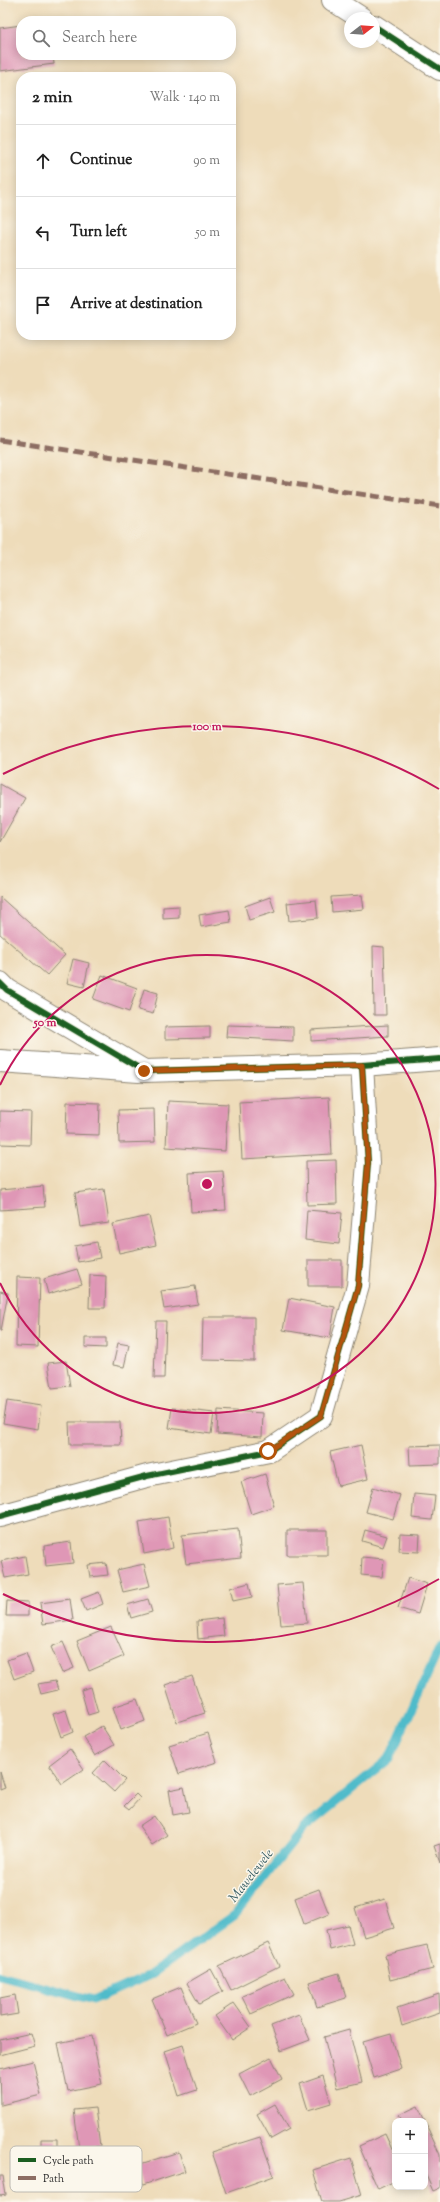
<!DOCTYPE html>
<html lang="en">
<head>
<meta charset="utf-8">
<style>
  :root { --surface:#fff; --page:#f2f2f2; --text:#222; --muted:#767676; --line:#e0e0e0 }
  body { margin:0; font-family:"Sorts Mill Goudy",serif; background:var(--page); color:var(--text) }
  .controls { position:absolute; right:12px; bottom:12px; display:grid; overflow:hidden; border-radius:8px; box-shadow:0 2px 10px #0003 }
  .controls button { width:36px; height:36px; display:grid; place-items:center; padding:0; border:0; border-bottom:1px solid var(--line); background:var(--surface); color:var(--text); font:20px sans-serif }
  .compass { position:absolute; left:344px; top:12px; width:36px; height:36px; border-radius:50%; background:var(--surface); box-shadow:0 2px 10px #0003; rotate:73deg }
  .stop { position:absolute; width:12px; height:12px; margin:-9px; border:3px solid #b45309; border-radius:50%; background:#fff }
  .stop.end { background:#b45309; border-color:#fff; box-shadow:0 1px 4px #0008 }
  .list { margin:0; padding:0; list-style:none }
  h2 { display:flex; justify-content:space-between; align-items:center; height:52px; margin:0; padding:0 16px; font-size:17px }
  h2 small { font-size:13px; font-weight:400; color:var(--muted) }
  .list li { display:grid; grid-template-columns:26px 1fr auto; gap:12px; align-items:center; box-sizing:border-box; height:72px; padding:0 16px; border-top:1px solid var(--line) }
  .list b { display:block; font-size:15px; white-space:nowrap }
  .list em { font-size:13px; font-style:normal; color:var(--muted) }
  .icon { flex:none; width:22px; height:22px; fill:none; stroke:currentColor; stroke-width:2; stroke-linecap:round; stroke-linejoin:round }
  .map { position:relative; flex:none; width:440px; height:2202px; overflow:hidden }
  .search { position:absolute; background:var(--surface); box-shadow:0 2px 10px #0003; left:16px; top:16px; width:220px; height:44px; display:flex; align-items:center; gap:10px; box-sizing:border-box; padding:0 14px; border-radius:16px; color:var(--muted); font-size:15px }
  .panel { position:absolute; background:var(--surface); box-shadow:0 2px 10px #0003; left:16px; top:72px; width:220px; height:268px; border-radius:16px }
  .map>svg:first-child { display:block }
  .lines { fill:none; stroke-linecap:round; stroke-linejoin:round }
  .stream { stroke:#4fbbca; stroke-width:9 }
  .building { fill:#df97b6 }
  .minor-casing { stroke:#8c8472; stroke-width:24 }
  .minor { stroke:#fff; stroke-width:22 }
  .quiet { stroke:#8d6e63; stroke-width:5; stroke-dasharray:10 5; stroke-linecap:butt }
  .cycleway-casing { stroke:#fbf7ec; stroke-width:8 }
  .cycleway { stroke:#1b5e20; stroke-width:6 }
  .route { stroke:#b45309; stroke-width:5 }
  .ring { fill:none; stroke:#c2185b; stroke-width:2 }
  .labels { text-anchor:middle; stroke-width:3; stroke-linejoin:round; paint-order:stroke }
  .water-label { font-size:13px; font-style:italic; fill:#385d63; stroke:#fbf7ec }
  .key { fill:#fbf7ec; stroke:#bdbab2; stroke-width:1 }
  .key-label { font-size:11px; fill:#2b2b2b }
  .centre { fill:#c2185b; stroke:#fbf7ec; stroke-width:2 }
  .ring-label { font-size:12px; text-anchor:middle; font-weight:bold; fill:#c2185b; stroke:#fbf7ec; stroke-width:3; stroke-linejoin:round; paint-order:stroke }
</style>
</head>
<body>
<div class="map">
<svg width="440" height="2202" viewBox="0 0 440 2202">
  <rect width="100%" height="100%" fill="#fbf7ec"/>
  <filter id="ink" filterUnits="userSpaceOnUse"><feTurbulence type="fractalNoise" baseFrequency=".025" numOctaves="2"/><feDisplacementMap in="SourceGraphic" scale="8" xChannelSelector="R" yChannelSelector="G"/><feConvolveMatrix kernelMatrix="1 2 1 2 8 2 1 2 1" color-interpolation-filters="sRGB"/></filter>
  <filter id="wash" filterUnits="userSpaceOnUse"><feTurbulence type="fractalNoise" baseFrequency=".012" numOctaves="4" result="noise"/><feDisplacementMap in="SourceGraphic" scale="16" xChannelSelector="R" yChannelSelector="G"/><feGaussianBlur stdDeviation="0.9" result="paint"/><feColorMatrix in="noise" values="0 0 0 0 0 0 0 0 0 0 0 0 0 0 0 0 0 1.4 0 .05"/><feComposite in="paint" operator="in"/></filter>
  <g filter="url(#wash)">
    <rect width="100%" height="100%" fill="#eedcba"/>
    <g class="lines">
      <!-- stream -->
      <path class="stream" d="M0,1975L93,2000L150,1975L235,1915L303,1829L389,1759L440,1647"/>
    </g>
    <g id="blocks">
      <!-- building -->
      <path class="building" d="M21,25V55H53L54,64L0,71V28Z
        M0,784L25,798L0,842Z
        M362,895L364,909L332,912L331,897Z
        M0,897L65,955L47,975L0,934Z
        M270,897L275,912L249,920L245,906Z
        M316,900L318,918L289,921L287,903Z
        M179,906V918L163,919V907Z
        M229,910L231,922L201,927L199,915Z
        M373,946L384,947L386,1015H374Z
        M73,959L89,963L84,987L67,983Z
        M102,975L137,988L129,1012L93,999Z
        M144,989L158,993L153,1014L138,1010Z
        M227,1025L293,1027V1041L226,1037Z
        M388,1025V1036L311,1041V1030Z
        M210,1026V1038L165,1039V1027Z
        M329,1097L332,1154L242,1159L239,1102Z
        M168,1101L228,1104L225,1151L166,1147Z
        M67,1102L100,1103L99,1135L66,1134Z
        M154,1109L155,1142L119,1143L118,1110Z
        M0,1111L31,1112L30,1145L0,1144Z
        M336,1160L337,1204L307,1205L306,1161Z
        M223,1171L226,1210L191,1212L189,1173Z
        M43,1186L45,1207L0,1210V1190Z
        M104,1189L109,1223L80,1227L75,1193Z
        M307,1210L342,1213L339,1244L305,1240Z
        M149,1216L156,1245L119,1253L113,1224Z
        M97,1242L100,1258L78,1262L75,1246Z
        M308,1260H342V1286H308Z
        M77,1269L82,1284L48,1294L44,1279Z
        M90,1275L106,1276L105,1308H89Z
        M17,1277L40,1278L38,1347L16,1346Z
        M195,1286L198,1304L164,1309L161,1291Z
        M0,1291L8,1293L1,1331H0Z
        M289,1298L335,1307L330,1338L283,1330Z
        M203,1317H254V1361L202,1360Z
        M156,1321H166L164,1378H154Z
        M85,1338H106V1348L85,1347Z
        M118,1343L129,1345L124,1367L113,1365Z
        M66,1361L70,1386L52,1388L48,1363Z
        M7,1401L41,1406L38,1429L3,1423Z
        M172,1408L214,1413L211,1434L169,1428Z
        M218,1410L263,1413L262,1437L217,1434Z
        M69,1422H120L121,1445H70Z
        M361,1445L368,1479L338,1486L330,1452Z
        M440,1445V1464L410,1465L409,1446Z
        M265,1474L274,1506L251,1514L241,1482Z
        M373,1487L400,1495L393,1519L366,1512Z
        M414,1494L435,1496L432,1520L412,1518Z
        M168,1517L173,1548L144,1554L139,1522Z
        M238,1529L241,1558L186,1564L182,1535Z
        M287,1530H327V1555H287Z
        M365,1530L387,1536L383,1547L362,1541Z
        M400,1534L420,1535L419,1552L399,1551Z
        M71,1542L73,1563L46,1566L44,1546Z
        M25,1556L28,1574L5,1578L1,1561Z
        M362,1557L384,1559L382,1577L361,1575Z
        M106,1563L108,1575L90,1577L88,1565Z
        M144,1564L150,1586L123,1592L117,1570Z
        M408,1578L427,1584L418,1614L398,1608Z
        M249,1583L252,1597L233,1601L230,1588Z
        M303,1583L307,1623L281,1625L277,1585Z
        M99,1592L103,1604L86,1611L81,1599Z
        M70,1599L73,1620L43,1624L40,1603Z
        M148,1599L152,1612L131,1618L127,1605Z
        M7,1601L28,1602V1616H6Z
        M222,1618L224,1636L198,1639L197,1621Z
        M111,1627L124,1656L89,1671L77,1641Z
        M63,1642L74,1668L62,1673L51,1647Z
        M26,1653L33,1672L14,1679L7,1660Z
        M192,1676L205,1713L177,1722L165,1685Z
        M55,1681L58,1690L41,1694L38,1684Z
        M91,1687L98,1712L88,1715L81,1690Z
        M137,1699L145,1721L121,1730L113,1707Z
        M66,1710L73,1732L61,1737L53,1714Z
        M102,1726L114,1745L95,1756L83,1737Z
        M208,1733L217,1762L179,1774L169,1745Z
        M70,1749L84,1769L62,1784L49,1765Z
        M105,1760L125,1780L114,1792L93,1773Z
        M0,1772L5,1788L0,1790Z
        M184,1787L189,1812L173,1815L169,1790Z
        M136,1794L140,1798L129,1810L124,1806Z
        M154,1816L167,1835L152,1845L139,1826Z
        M440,1844V1863L434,1846Z
        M319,1889L329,1914L304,1924L295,1898Z
        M385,1899L394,1928L364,1937L355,1908Z
        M348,1925L353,1944L330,1950L326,1930Z
        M268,1943L279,1966L231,1990L219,1966Z
        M427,1945L433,1969L390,1980L385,1955Z
        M211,1969L223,1991L199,2004L187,1983Z
        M339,1973L346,1998L317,2007L309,1982Z
        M285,1977L294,1994L251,2014L242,1996Z
        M181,1987L196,2023L167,2035L152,1999Z
        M439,1994L440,2013L402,2026L397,2008Z
        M15,1995L18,2014L0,2017V1998Z
        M234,2003L251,2027L232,2040L215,2016Z
        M299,2015L310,2040L281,2051L271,2026Z
        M349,2030L362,2082L337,2088L324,2037Z
        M31,2033L35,2046L0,2055V2040Z
        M391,2034L401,2069L374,2078L363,2042Z
        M92,2036L102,2084L68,2091L58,2043Z
        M183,2045L197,2090L179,2096L165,2051Z
        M271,2057L282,2079L250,2096L239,2074Z
        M33,2061L41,2095L1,2105L0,2069Z
        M323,2076L331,2103L308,2110L300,2084Z
        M275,2104L289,2129L271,2139L257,2114Z
        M418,2106L425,2121H402L399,2115Z
        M95,2108L100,2146L79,2149L74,2110Z
        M425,2122L440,2155V2188L433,2191L425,2173Z
        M385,2134L395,2156V2181L378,2189L359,2146Z
        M260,2137L274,2176L226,2193L212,2152Z
        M41,2139H57V2171H41Z
        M179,2152L185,2171L143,2185L137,2165Z
        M351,2158L362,2195L339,2202H322L313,2170Z
        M0,2176H3L6,2195L0,2196Z"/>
    </g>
  </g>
  <g filter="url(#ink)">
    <use href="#blocks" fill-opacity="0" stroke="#8c8472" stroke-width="1"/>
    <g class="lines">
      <defs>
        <path id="minor" d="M333,0L361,18
          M374,26L440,69
          M0,983L7,990L144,1071L362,1065L440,1059
          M0,1061L139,1071
          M0,1516L147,1476L269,1451L321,1416L358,1286L368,1163L362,1065"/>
      </defs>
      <!-- minor casing -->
      <use href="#minor" class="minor-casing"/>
      <!-- minor -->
      <use href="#minor" class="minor"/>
      <!-- quiet -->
      <path class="quiet" d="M0,440L440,506"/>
      <defs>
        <path id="cycleway" d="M374,26L440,69
          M0,983L7,990L144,1071L362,1065L440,1059
          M0,1516L147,1476L269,1451L321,1416L358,1286L368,1163L362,1065"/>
      </defs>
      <!-- cycleway casing -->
      <use href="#cycleway" class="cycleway-casing"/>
      <!-- cycleway -->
      <use href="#cycleway" class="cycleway"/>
    </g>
  </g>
  <g class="lines" filter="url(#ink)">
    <!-- route -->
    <path class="route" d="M144,1071L362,1065L368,1163L358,1286L321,1416L268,1451"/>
  </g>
  <!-- distance rings -->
  <g class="ring">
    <path d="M0 1085A229 229 0 1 1 0 1283"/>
    <path d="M439 1579A458 458 0 0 1 3 1594M3 774A458 458 0 0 1 439 789"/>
  </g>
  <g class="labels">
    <!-- water labels -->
    <g class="water-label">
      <text transform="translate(250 1875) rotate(-52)" y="5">Mawelewele</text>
    </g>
  </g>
  <!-- legend -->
  <rect x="10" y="2146" width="132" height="46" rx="6" class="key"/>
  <rect x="18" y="2158" width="18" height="4" fill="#1b5e20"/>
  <rect x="18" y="2176" width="18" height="4" fill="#8d6e63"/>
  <g class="key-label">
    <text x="43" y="2164">Cycle path</text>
    <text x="43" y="2182">Path</text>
  </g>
  <circle cx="207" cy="1184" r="6" class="centre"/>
  <g class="ring-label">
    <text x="207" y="730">100 m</text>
    <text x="45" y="1026">50 m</text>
  </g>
</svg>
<div class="controls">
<button>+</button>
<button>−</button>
</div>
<svg class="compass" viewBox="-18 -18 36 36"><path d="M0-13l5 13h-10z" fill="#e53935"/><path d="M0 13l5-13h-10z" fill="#767676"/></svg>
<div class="stop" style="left:268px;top:1451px"></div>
<div class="stop end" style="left:144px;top:1071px"></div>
<div class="search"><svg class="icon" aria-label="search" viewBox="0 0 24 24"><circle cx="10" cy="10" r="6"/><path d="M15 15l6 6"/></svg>Search here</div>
<section class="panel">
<h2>2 min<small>Walk · 140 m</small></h2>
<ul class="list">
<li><svg class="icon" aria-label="ahead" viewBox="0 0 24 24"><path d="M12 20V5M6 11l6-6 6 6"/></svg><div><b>Continue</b></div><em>90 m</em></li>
<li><svg class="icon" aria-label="left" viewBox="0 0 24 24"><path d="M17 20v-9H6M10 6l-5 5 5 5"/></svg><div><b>Turn left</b></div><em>50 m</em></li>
<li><svg class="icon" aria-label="arrive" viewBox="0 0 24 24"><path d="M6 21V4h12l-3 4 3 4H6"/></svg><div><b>Arrive at destination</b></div></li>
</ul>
</section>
</div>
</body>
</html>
